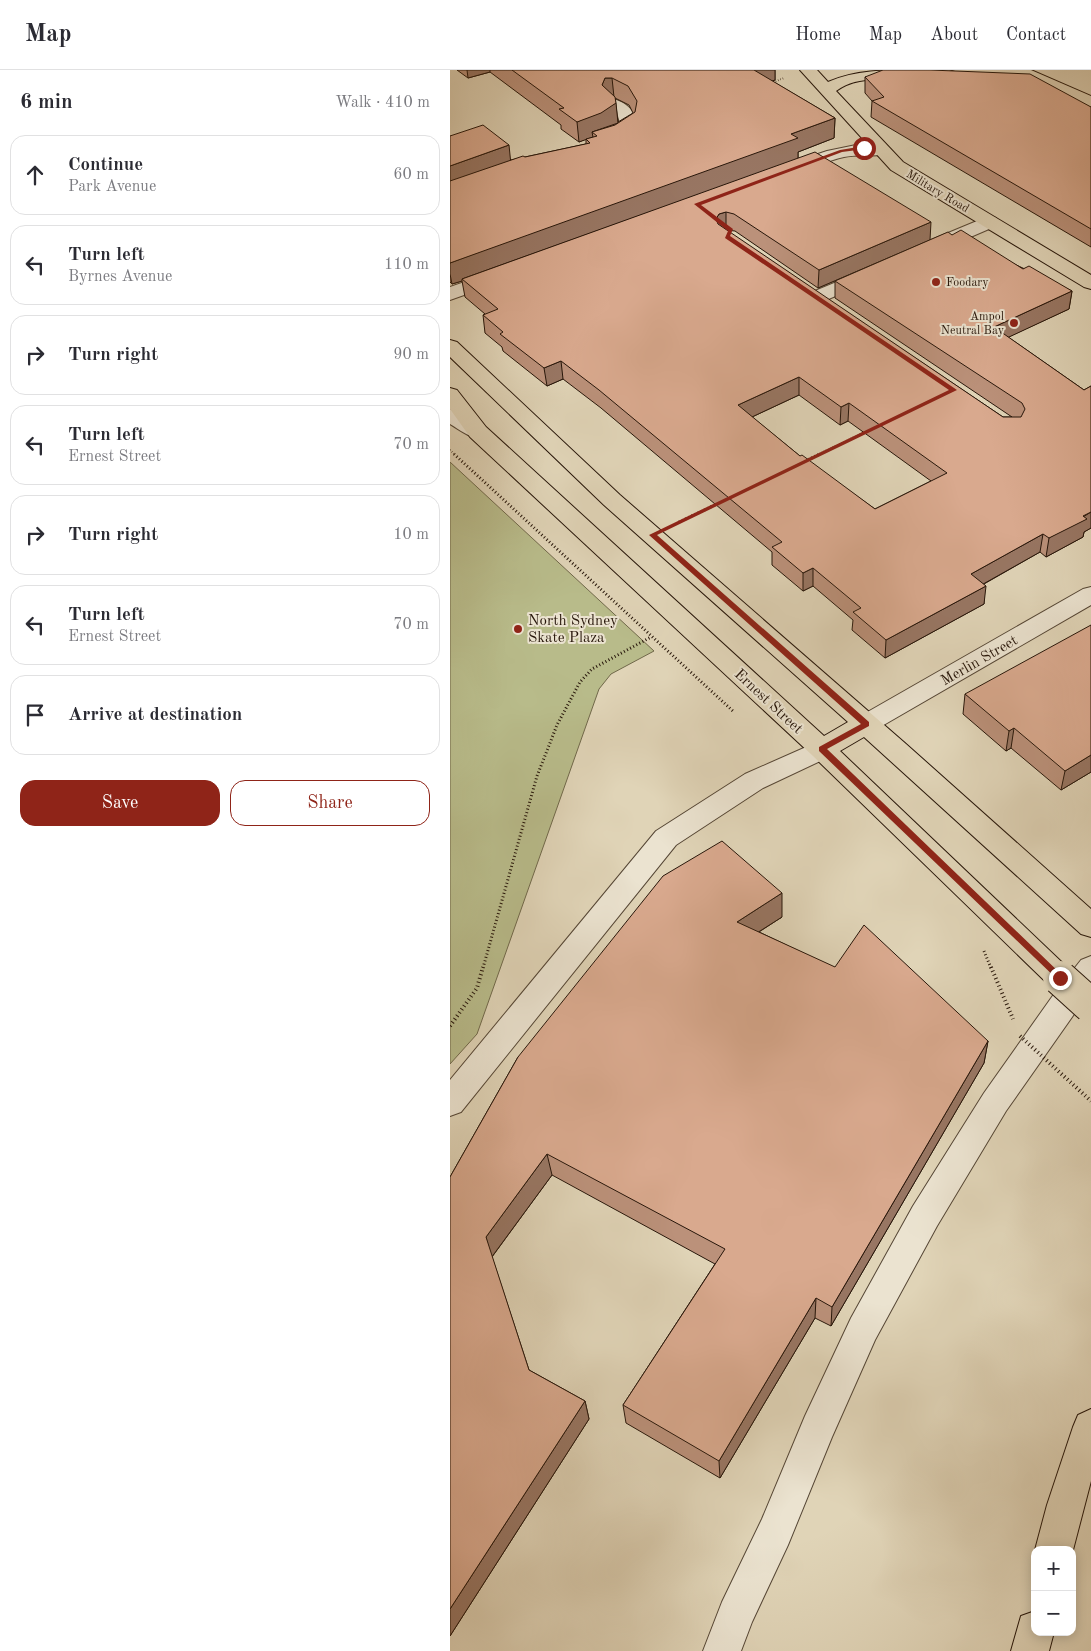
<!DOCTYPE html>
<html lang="en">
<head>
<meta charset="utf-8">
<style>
  :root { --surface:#fff; --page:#f2f2f3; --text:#2b2b33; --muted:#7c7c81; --line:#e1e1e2; --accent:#8f2418 }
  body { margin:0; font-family:"Old Standard TT",serif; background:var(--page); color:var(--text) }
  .controls { position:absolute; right:15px; bottom:15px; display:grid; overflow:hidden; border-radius:10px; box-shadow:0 2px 12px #0003 }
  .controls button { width:45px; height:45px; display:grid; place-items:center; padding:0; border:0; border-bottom:1px solid var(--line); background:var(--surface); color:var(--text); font:25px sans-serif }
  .stop { position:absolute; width:15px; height:15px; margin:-11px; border:4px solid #8f2418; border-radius:50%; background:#fff }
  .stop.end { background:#8f2418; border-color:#fff; box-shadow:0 1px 5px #0008 }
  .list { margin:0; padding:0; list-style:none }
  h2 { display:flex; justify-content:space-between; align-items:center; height:65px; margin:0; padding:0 20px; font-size:21px }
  h2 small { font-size:16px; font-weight:400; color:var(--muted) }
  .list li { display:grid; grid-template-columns:32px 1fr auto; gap:15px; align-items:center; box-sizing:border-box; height:80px; margin:0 10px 10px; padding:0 10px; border:1px solid var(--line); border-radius:15px }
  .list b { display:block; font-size:19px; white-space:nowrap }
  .list p { margin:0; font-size:16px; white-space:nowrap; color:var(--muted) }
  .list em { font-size:16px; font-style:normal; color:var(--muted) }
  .actions { display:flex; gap:10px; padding:15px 20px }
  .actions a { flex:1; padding:11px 0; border:1px solid var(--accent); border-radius:15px; text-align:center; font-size:18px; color:var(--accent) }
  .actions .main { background:var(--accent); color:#fff }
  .icon { flex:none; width:28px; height:28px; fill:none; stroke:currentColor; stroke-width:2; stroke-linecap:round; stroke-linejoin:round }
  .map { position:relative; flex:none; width:641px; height:1581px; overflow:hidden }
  header { display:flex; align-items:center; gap:30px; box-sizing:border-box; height:70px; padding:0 25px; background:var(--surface); border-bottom:1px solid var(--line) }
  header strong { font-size:24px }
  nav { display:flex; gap:28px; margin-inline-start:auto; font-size:18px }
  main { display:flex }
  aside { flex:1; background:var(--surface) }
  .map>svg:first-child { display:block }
  .green { fill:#b8bb8a; stroke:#70684a }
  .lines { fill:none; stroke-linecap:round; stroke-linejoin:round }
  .minor-casing { stroke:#554635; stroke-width:2 }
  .major-casing { stroke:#27160a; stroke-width:2 }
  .highway-casing { stroke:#27160a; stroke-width:2 }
  .path-far2 { stroke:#27160a; stroke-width:2; stroke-dasharray:0.5 2; stroke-linecap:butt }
  .path-far1 { stroke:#27160a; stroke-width:3; stroke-dasharray:1 2.5; stroke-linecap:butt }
  .path { stroke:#27160a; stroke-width:4; stroke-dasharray:1 3; stroke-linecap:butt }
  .minor { fill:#ebe3d0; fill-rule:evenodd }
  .major { fill:#e0d4b7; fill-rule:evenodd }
  .highway { fill:#e0d4b7; fill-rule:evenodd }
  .major-bridge-casing { stroke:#27160a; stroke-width:36; stroke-linecap:butt }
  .path-bridge { stroke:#27160a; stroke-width:4; stroke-dasharray:1 3; stroke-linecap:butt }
  .major-bridge { stroke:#e0d4b7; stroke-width:34 }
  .wall { fill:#bb917a; stroke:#27160a; fill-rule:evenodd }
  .shaded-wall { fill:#987663; stroke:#27160a }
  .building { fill:#d9a98e; stroke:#27160a; fill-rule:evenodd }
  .route { fill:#8f2418 }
  .poi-dot { fill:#8f2418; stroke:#ebe3d0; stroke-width:2 }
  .labels { text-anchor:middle; stroke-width:4; stroke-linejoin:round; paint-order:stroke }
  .far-street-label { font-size:12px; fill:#27160a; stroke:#ebe3d0 }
  .far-poi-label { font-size:12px; fill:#27160a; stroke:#ebe3d0; text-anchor:start }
  .poi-label { font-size:15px; fill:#27160a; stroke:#ebe3d0; text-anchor:start }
  .street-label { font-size:15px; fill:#27160a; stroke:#ebe3d0 }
</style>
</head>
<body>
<header>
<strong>Map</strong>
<nav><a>Home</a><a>Map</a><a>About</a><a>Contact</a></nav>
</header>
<main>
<aside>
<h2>6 min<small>Walk · 410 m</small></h2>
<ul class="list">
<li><svg class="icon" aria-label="ahead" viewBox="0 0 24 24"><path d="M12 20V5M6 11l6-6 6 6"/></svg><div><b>Continue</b><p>Park Avenue</p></div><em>60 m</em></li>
<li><svg class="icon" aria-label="left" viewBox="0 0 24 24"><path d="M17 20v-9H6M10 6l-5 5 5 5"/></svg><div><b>Turn left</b><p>Byrnes Avenue</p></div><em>110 m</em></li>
<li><svg class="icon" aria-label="right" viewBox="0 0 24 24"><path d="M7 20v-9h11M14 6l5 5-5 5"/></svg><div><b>Turn right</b></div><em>90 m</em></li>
<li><svg class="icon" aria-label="left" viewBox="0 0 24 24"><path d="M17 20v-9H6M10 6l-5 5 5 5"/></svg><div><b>Turn left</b><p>Ernest Street</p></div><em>70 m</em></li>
<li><svg class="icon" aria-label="right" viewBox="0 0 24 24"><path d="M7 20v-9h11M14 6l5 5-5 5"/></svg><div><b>Turn right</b></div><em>10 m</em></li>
<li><svg class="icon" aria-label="left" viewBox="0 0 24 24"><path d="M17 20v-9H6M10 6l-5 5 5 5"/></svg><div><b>Turn left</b><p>Ernest Street</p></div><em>70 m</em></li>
<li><svg class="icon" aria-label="arrive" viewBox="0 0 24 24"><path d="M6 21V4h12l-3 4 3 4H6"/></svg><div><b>Arrive at destination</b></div></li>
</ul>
<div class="actions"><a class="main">Save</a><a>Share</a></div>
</aside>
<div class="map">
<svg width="641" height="1581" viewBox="0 0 641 1581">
  <rect width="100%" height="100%" fill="#e0d4b7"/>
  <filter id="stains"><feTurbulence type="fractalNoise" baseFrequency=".004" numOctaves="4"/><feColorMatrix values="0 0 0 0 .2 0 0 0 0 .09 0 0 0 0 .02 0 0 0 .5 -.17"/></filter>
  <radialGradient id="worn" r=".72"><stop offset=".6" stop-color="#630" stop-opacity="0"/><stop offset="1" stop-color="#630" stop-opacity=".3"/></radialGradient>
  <!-- green -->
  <path class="green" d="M0,392L204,581L161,604L149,619L27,964L0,994Z"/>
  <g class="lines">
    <defs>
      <path id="minor" d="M163,29C176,32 187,42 188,56C180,66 163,76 151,73L148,69L151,65L170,54L168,46L155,34L157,30Z
        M406,75L437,76L440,80L437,84C423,87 408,84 394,87C375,91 357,101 338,105L332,104L329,100L332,96L377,81Z
        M539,146L546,148L548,152L546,156L488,181L481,183L474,181L472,177L474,173Z
        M418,199L425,201L428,205L425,209L374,231L367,233L360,231L357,227L360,223Z
        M49,200L56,202L59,206L56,210L0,230V217Z
        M0,339C12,342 31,351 39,362L36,367C21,370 12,361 0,354Z
        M641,517V535L425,660L416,663L407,660L403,654L407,648L633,519Z
        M372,670L381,672L385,679L381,686L313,718L226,775L11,1042L0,1046V1010L206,761L295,704Z
        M641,886V920L556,1041L487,1156L425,1270L382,1367L338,1475L302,1552L291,1581H253L272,1532L312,1449L355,1346L401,1248L463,1136L534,1023L604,924L631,890Z"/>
      <path id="major" d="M0,270L7,272L170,425L456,674L641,839V867L631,864L414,667L390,681L620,900L625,908L620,916L610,920L600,916L363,686L20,367L0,339V318L7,320L36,357L374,666L398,652L154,435L0,287Z"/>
      <path id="highway" d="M350,0H367L378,12C405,0 435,0 465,0L467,3L465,6C439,13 410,3 386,21L453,92L641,205V219L634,217L441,100Z
        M505,0H581L641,26V37L572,8H499L497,5L499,2Z
        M641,1339V1411L623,1480H585L597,1435L623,1357L628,1345Z
        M585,1541V1562H604L599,1581H561L571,1546Z"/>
    </defs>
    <!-- minor casing -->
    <use href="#minor" class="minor-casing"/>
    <!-- major casing -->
    <use href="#major" class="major-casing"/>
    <!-- highway casing -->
    <use href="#highway" class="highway-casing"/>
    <!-- path-far2 -->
    <path class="path-far2" d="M321,13L334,8
      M0,380L5,385
      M367,385L417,361"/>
    <!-- path-far1 -->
    <path class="path-far1" d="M4,384L284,642
      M355,391L370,384
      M229,452L269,433
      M534,881L541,898
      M33,898L87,706L107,655L130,612L142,599L201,567"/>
    <!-- path -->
    <path class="path" d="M541,897L563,949
      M0,956L27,918L33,897"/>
    <!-- minor -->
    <use href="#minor" class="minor"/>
    <!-- major -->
    <use href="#major" class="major"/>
    <!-- highway -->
    <use href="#highway" class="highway"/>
    <defs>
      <path id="major-bridge" d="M610,908L641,936"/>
    </defs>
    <!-- major-bridge casing -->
    <use href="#major-bridge" class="major-bridge-casing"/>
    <!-- path-bridge -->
    <path class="path-bridge" d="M570,966L641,1031"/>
    <!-- major-bridge -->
    <use href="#major-bridge" class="major-bridge"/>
  </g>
  <!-- wall -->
  <path class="wall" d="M7,0H325V10L322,11L385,48L384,68L348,82V88L480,170L368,218L285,161L275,160L553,347H562L385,228V211L502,165L622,221L619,239L558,267L634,320L641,316V458L634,462L633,467L596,487L590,482L534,514V534L435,588L402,560L403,550L363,516L353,521L322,495V482L151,338L113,309L97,316L53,281L52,277L35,263L33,245L35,244L15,227L12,211L2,214L0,212V66L61,90L136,74V69L129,72L111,59V55L40,2L18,8ZM165,28L179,35L183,43L168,52ZM349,325L390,355L398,351L481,411L425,439L350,386L302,347Z
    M415,7L641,37V177L421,47L422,31L415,23Z
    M515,624L641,702L611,720L561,678L556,681L513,644Z
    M332,847L309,862L538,971L534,993L381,1256L365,1248L270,1408L176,1353L173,1335L265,1194L102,1105L42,1187L79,1300L135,1331L139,1349L0,1566V1107L68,987Z"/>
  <!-- shaded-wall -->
  <path class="shaded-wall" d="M17,0H40V2L18,8Z
    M301,0H325V10L301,18Z
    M155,8H162L164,27L152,15Z
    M166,33L168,53L142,62L143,67L129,72L127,52Z
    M385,48L384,68L348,82V89L12,209V211L2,214L0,204V193L341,64Z
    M59,75L61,95L0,117V96Z
    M276,142V159L269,161L266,149L269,144Z
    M481,152L480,170L368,218L369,200Z
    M622,221L619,239L542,275L544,257Z
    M111,291L113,309L97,316L94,298Z
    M349,307V325L289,353L288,335Z
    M399,333L398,351L390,355L391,337Z
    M641,442V458L634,462L633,467L596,487L599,468Z
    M593,464L590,482L519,522L521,504Z
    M363,498V516L353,521V503Z
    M536,516L534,534L435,588L436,570Z
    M564,658L561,678L556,681L559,661Z
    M641,685V702L611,720L615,701Z
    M332,823V847L288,875L287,852Z
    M538,971L534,993L381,1256L382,1237Z
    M97,1084L102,1105L41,1188L36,1167Z
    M366,1228L365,1248L270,1408L269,1391Z
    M135,1331L139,1349L0,1566V1539Z"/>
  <!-- building -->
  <path class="building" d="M62,0H304L385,48L341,64L348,68L0,193V111L73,86L75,87L140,73L136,69L147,66L142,62L165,55L185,42L187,31L178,16L162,8H155L152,15L165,27L166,33L151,43L127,52L109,39L114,38Z
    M433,0H480L580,4L641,37V159L422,31L434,27L415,7Z
    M33,55L59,75L0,96V66Z
    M365,82L481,152L369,200L284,144L276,142L269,144L266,149L268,154L553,347H571L575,339L572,333L385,211L498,162L502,165L511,160L573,199L579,196L622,221L544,257L634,320L641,316V442L633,446L637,449L599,468L593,464L521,504L536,516L436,570L403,542L411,538L363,498L353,503L322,477L332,472L149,320L111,291L94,298L50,264L53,262L33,245L48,239L12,209ZM349,307L391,337L399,333L497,403L425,439L352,385L350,386L288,335Z
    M641,555V685L615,701L564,658L559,661L515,624Z
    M272,771L332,823L287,852L385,897L414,855L538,971L382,1237L366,1228L269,1391L173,1335L275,1179L97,1084L36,1167L79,1300L135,1331L0,1539V1107L68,987L213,806Z"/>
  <!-- route -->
  <path class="route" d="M414,76L415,79L392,82L251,135L283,159L280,166L507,320L207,465L419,652V656L377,679L613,906V911L610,912L369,681V677L411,654L199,465L499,320L275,168L278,161L244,134L390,80Z"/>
  <!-- markers -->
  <g class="poi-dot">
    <circle cx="486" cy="212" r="5"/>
    <circle cx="564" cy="253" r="5"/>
    <circle cx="68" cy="559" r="5"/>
  </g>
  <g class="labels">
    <!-- far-street labels -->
    <g class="far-street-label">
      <text transform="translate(488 121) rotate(31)" y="4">Military Road</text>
    </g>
    <!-- far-poi labels -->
    <g class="far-poi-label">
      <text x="496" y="216">Foodary</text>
      <text x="554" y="250" text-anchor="end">Ampol<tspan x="554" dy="14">Neutral Bay</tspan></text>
    </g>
    <!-- poi labels -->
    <g class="poi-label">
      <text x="78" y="555">North Sydney<tspan x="78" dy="17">Skate Plaza</tspan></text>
    </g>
    <!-- street labels -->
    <g class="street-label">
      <text transform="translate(529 590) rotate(-30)" y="5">Merlin Street</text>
      <text transform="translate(319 631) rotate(43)" y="5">Ernest Street</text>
    </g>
  </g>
  <rect width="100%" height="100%" filter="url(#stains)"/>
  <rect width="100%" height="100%" fill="url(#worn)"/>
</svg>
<div class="controls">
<button>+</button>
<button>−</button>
</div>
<div class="stop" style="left:414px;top:78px"></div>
<div class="stop end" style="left:610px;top:908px"></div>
</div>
</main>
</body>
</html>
